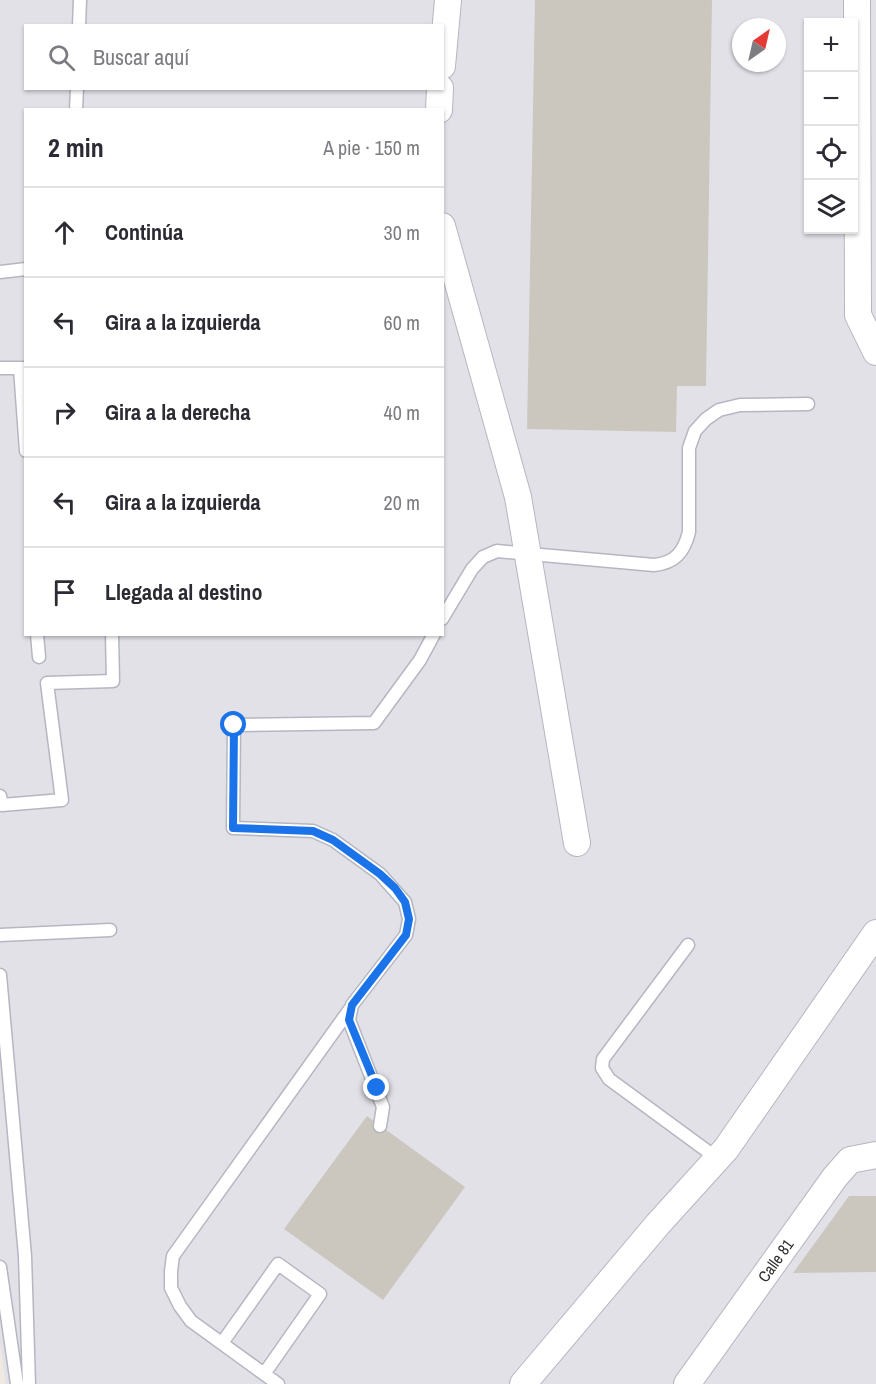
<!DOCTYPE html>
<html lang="es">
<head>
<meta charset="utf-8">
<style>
  :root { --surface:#fff; --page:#f7f7f7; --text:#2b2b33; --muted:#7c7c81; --line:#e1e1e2 }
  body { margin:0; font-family:"Archivo Narrow",sans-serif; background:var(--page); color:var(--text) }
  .controls { position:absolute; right:18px; top:18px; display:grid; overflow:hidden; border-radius:0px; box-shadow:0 2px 4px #0004 }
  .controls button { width:54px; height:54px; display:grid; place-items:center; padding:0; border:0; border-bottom:2px solid var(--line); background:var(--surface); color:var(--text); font:30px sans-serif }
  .compass { position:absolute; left:732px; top:18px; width:54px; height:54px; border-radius:50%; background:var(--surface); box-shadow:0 2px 4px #0004; rotate:34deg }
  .stop { position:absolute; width:18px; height:18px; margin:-14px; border:4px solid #1a73e8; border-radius:50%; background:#fff }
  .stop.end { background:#1a73e8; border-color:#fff; box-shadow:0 2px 6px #0008 }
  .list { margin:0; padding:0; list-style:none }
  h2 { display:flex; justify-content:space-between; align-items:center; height:78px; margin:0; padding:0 24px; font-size:26px }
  h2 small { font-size:20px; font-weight:400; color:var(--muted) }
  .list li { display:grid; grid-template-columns:39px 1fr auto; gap:18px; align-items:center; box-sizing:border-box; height:90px; padding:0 24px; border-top:2px solid var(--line) }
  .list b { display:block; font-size:22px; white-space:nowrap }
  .list em { font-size:20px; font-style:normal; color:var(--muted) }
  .icon { flex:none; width:33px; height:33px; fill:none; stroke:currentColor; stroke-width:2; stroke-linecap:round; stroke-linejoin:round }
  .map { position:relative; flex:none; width:876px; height:1384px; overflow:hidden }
  .search { position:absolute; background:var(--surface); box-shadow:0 2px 4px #0004; left:24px; top:24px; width:420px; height:66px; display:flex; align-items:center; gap:15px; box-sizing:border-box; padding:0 21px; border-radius:0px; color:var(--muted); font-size:22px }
  .panel { position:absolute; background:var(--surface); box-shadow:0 2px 4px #0004; left:24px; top:108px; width:420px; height:528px; border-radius:0px }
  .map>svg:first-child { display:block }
  .industrial { fill:#e3e1e8; fill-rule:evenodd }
  .building { fill:#cbc7bf }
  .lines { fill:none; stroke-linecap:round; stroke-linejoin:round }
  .lane-casing { stroke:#b4b7c1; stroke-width:15 }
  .street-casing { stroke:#b4b7c1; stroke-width:28 }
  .lane { stroke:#fff; stroke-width:12 }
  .street { stroke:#fff; stroke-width:26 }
  .route { stroke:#1a73e8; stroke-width:8 }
  .labels { text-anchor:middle; stroke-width:5; stroke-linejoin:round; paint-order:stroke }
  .street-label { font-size:16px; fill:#2e2e2e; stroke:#fff }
</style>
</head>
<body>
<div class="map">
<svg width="876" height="1384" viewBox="0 0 876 1384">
  <rect width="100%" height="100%" fill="#efe9e1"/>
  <!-- industrial -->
  <path class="industrial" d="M0,0H876V1384H6L0,1343ZM808,22H854V230H808ZM26,26H442V88H26ZM741,27H777V63H741ZM26,110H442V634H26Z"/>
  <!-- building -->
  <path class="building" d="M535,0H712L706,386H677L676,432L527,429Z
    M367,1116L465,1187L383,1300L284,1229Z
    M849,1196H876V1272L793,1273Z"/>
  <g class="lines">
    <defs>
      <path id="lane" d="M79,26L80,0
        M76,110L77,88
        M0,272L26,269
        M0,368H26
        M20,368L26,451
        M442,619L472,569L483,557L497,551L654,565C675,563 684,552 689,532V448L695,431L706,419L719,410L740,405L808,404
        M37,634L39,657
        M0,796L2,805L62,800L47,683L113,681L112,634
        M0,935L110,930
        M688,945L603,1059L602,1068L609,1079L718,1159
        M0,975L25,1256L29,1384
        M380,1126L383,1107L349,1020L352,1005L406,935L409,919L405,902L380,874L333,840L313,831L233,828L234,725L374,723L420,660L434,634
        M0,1267L17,1384
        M222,1343L278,1264L320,1294L264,1374
        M278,1384L191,1321L180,1306L171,1288V1271L173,1256L350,1009"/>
      <g id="street">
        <path d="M857,0L858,315L876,352"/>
        <path d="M442,66L448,0"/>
        <path d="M439,110L440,88"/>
        <path d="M442,226L518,497L577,843"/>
        <path d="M523,1384L658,1224L726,1149L876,933"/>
        <path id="s1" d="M687,1384L835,1177L850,1160L876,1155"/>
      </g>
    </defs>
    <!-- lane casing -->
    <use href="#lane" class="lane-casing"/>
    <!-- street casing -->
    <use href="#street" class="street-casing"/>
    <!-- lane -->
    <use href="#lane" class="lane"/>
    <!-- street -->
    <use href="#street" class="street"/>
  </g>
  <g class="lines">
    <!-- route -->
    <path class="route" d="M234,725L233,828L313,831L333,840L380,874L395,888L405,902L409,919L406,935L352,1005L349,1020L377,1088"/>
  </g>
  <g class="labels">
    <!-- street labels -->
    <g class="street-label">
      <text dy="6" stroke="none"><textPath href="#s1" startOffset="152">Calle 81</textPath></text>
    </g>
  </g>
</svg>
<div class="controls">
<button>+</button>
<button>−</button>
<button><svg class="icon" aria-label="locate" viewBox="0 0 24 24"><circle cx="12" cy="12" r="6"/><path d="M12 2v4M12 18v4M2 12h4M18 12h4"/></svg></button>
<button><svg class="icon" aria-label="layers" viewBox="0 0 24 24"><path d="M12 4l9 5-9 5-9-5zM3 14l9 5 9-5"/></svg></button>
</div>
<svg class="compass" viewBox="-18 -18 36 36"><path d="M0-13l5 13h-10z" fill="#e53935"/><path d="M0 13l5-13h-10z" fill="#7c7c81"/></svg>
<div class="stop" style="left:234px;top:725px"></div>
<div class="stop end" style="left:377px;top:1088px"></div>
<div class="search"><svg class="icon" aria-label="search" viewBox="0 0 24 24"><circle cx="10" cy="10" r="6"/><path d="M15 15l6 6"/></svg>Buscar aquí</div>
<section class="panel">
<h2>2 min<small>A pie · 150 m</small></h2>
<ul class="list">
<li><svg class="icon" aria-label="ahead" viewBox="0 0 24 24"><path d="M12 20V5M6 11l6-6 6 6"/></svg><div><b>Continúa</b></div><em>30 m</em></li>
<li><svg class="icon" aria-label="left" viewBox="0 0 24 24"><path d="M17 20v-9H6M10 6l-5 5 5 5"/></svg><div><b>Gira a la izquierda</b></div><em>60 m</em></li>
<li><svg class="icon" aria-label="right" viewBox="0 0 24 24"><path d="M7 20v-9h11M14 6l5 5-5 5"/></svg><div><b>Gira a la derecha</b></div><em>40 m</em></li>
<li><svg class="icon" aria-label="left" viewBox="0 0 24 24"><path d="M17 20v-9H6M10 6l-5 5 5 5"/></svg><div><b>Gira a la izquierda</b></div><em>20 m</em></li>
<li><svg class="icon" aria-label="arrive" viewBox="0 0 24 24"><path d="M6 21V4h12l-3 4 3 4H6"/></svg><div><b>Llegada al destino</b></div></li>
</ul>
</section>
</div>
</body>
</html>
